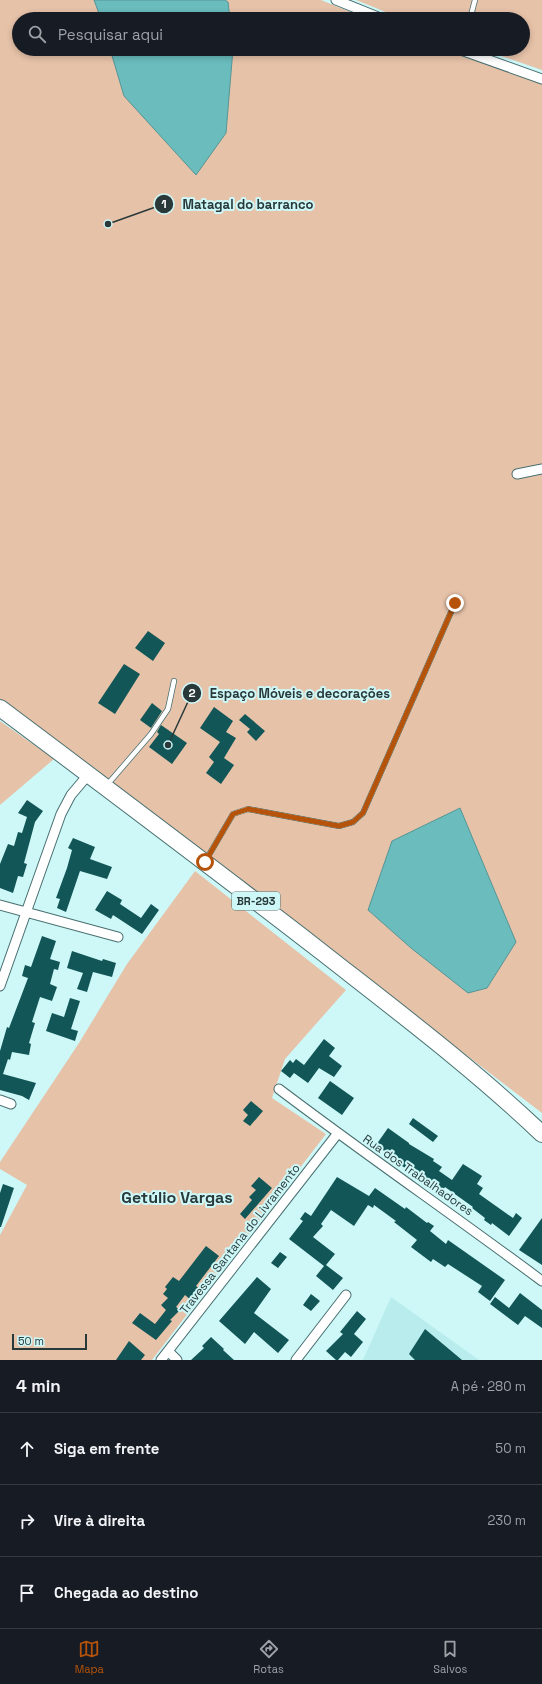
<!DOCTYPE html>
<html lang="pt">
<head>
<meta charset="utf-8">
<style>
  :root { --surface:#171b24; --page:#20242c; --text:#f1f3f6; --muted:#9ea1a6; --line:#363941; --accent:#b45309 }
  body { margin:0; font-family:"Space Grotesk",sans-serif; background:var(--page); color:var(--text) }
  .scale { position:absolute; left:12px; bottom:10px; width:75px; box-sizing:border-box; padding-left:4px; border:2px solid #29393a; border-top:0; font-size:11px; line-height:14px; white-space:nowrap; color:#29393a; -webkit-text-stroke:3px #cef8f8; paint-order:stroke }
  .stop { position:absolute; width:12px; height:12px; margin:-9px; border:3px solid #b45309; border-radius:50%; background:#fff }
  .stop.end { background:#b45309; border-color:#fff; box-shadow:0 1px 4px #0008 }
  .list { margin:0; padding:0; list-style:none }
  h2 { display:flex; justify-content:space-between; align-items:center; height:52px; margin:0; padding:0 16px; font-size:17px }
  h2 small { font-size:13px; font-weight:400; color:var(--muted) }
  .list li { display:grid; grid-template-columns:26px 1fr auto; gap:12px; align-items:center; box-sizing:border-box; height:72px; padding:0 16px; border-top:1px solid var(--line) }
  .list b { display:block; font-size:15px; white-space:nowrap }
  .list em { font-size:13px; font-style:normal; color:var(--muted) }
  .icon { flex:none; width:22px; height:22px; fill:none; stroke:currentColor; stroke-width:2; stroke-linecap:round; stroke-linejoin:round }
  .map { position:relative; flex:none; width:542px; height:1360px; overflow:hidden }
  .search { position:absolute; background:var(--surface); box-shadow:0 2px 6px #0003; left:12px; right:12px; top:12px; height:44px; display:flex; align-items:center; gap:10px; box-sizing:border-box; padding:0 14px; border-radius:22px; color:var(--muted); font-size:15px }
  .sheet { height:268px; background:var(--surface) }
  nav { display:flex; justify-content:space-around; align-items:center; box-sizing:border-box; height:56px; border-top:1px solid var(--line); background:var(--surface); font-size:11px; color:var(--muted) }
  nav a { display:grid; justify-items:center; gap:2px }
  nav .on { color:var(--accent) }
  .map>svg:first-child { display:block }
  .built { fill:#b9eced }
  .green { fill:#e6c2a8 }
  .water { fill:#6abcbd; stroke:#569596 }
  .building { fill:#125657 }
  .lines { fill:none; stroke-linecap:round; stroke-linejoin:round }
  .service-casing { stroke:#496f70; stroke-width:6 }
  .minor-casing { stroke:#496f70; stroke-width:11 }
  .trunk-casing { stroke:#496f70; stroke-width:18 }
  .service { stroke:#fff; stroke-width:4.5 }
  .minor { stroke:#fff; stroke-width:9 }
  .trunk { stroke:#fff; stroke-width:16 }
  .route { stroke:#b45309; stroke-width:5 }
  .labels { text-anchor:middle; stroke-width:4; stroke-linejoin:round; paint-order:stroke }
  .shield { fill:#cef8f8; stroke:#5a7273; stroke-width:1 }
  .shield-label { font-size:11px; font-weight:bold; fill:#29393a }
  .street-label { font-size:12px; fill:#29393a; stroke:#cef8f8 }
  .district-label { font-size:16px; font-weight:bold; fill:#29393a; stroke:#cef8f8 }
  .leader { fill:none; stroke:#29393a; stroke-width:1.5 }
  .callout-dot { fill:#29393a; stroke:#cef8f8; stroke-width:1.5 }
  .mark-label { font-size:12px; text-anchor:middle; font-weight:bold; fill:#fff }
  .callout-label { font-size:13px; text-anchor:middle; font-weight:bold; fill:#29393a; stroke:#cef8f8; stroke-width:4; stroke-linejoin:round; paint-order:stroke }
</style>
</head>
<body>
<div class="map">
<svg width="542" height="1360" viewBox="0 0 542 1360">
  <rect width="100%" height="100%" fill="#cef8f8"/>
  <!-- built -->
  <path class="built" d="M391,1297L479,1360H363Z"/>
  <!-- green -->
  <path class="green" d="M0,0H321L368,19H19V49H442L542,84V1113L0,699Z
    M356,0H542V70L481,49H523V19H403Z
    M0,721L54,759L0,805Z
    M195,871L346,990L285,1059L272,1098L326,1134L152,1360H0V1235L27,1185L0,1169V1162L79,1043L127,964Z"/>
  <!-- water -->
  <path class="water" d="M94,0H225L228,2L230,19H101Z
    M110,49H233L226,133L196,175L124,96Z
    M460,808L516,942L487,988L468,993L411,948L368,910L392,841Z"/>
  <!-- building -->
  <path class="building" d="M148,631L165,643L153,661L135,648Z
    M124,664L140,674L115,714L98,703Z
    M152,703L162,711L151,728L140,720Z
    M214,707L233,721L226,732L236,738L224,758L234,765L221,784L206,773L214,762L209,757L220,742L200,728Z
    M245,714L265,731L256,741L247,732L250,729L239,720Z
    M161,725L187,743L172,764L149,747L159,734L157,732Z
    M27,800L43,811L35,822L24,863L27,864L23,877L18,876L13,893L0,888V864L8,844L14,846L18,832L22,833L27,817L18,813Z
    M73,838L95,847L90,859L112,867L107,879L80,871L66,912L57,908L60,899L56,898L67,868L72,850L68,848Z
    M107,891L122,900L120,904L141,918L151,904L159,910L142,934L113,915L111,919L95,910Z
    M42,936L56,941L50,959L60,962L58,970L54,969L50,984L57,987L52,1001L40,997L32,1022L35,1023L29,1043L31,1044L29,1055L12,1052L10,1060L8,1059L3,1074L36,1083L29,1100L22,1096L0,1090V1051L7,1027L9,1028L28,978L22,976L25,965L31,967Z
    M72,951L102,961L103,959L116,963L112,977L93,972L87,992L77,989L83,973L67,968Z
    M70,998L80,1001L71,1029L78,1031L75,1041L46,1031L52,1013L64,1017Z
    M324,1039L335,1048L329,1056L342,1066L334,1077L319,1068L308,1083L294,1073L290,1078L281,1071L290,1060L293,1063L296,1059L304,1065Z
    M330,1081L354,1098L342,1115L318,1098Z
    M251,1101L263,1111L250,1126L243,1121L248,1115L243,1110Z
    M413,1118L438,1136L433,1142L409,1124Z
    M388,1128L409,1143V1144L434,1159L433,1161L442,1167L439,1171L452,1180L463,1164L482,1176L477,1184L483,1188L479,1194L513,1218L516,1213L522,1218L509,1236L492,1223L491,1225L484,1220L485,1218L472,1208L473,1207L445,1187L443,1190L415,1171L414,1173L388,1158L390,1155L376,1145Z
    M259,1177L272,1188L245,1219L240,1214L252,1200L249,1197L256,1190L251,1186Z
    M337,1177L369,1196L375,1188L405,1209L406,1207L427,1223L428,1222L434,1226L430,1231L446,1244L448,1240L505,1280L490,1301L478,1292L482,1286L448,1264L445,1267L433,1259L431,1262L411,1247L417,1240L394,1222L396,1221L374,1205L373,1208L368,1205L354,1226L331,1210L321,1224L323,1226L313,1237L335,1254L326,1265L343,1278L333,1290L316,1276L324,1266L289,1239L303,1221L300,1219L305,1212L311,1216Z
    M3,1184L14,1188L1,1227H0V1193Z
    M542,1218V1265L519,1250Z
    M206,1246L219,1256L196,1286L201,1290L192,1301L185,1295L176,1307L180,1310L170,1320L172,1321L156,1340L132,1323L140,1313L155,1324L166,1310L161,1305L168,1298L163,1294L167,1289L165,1287L173,1277L179,1281Z
    M280,1252L287,1257L278,1268L271,1263Z
    M257,1277L271,1289L254,1313L289,1340L278,1353L254,1332L245,1344L219,1321Z
    M520,1293L542,1310V1328L525,1316L518,1325L490,1304L495,1297L509,1308Z
    M311,1294L320,1301L311,1311L303,1305Z
    M357,1311L366,1319L354,1334L363,1342L351,1357L345,1352L338,1360H336L326,1351L343,1334L340,1332Z
    M425,1329L462,1360H415L409,1354Z
    M211,1337L224,1349L223,1350L234,1360H191L204,1348L202,1346Z
    M129,1341L145,1355L141,1360H116Z"/>
  <g class="lines">
    <defs>
      <path id="service" d="M470,19L475,0
        M107,785L151,734L168,709L174,681
        M206,860L233,814L248,809L339,826L353,822L363,813L455,603"/>
      <path id="minor" d="M336,0L383,19
        M458,49L542,79
        M517,474L542,469
        M0,905L118,937
        M0,986L61,814L71,795L88,775
        M279,1089C366,1155 455,1216 542,1281
        M0,1100L11,1104
        M168,1351L177,1360
        M161,1360L338,1133
        M296,1360L346,1295"/>
      <path id="trunk" d="M0,708C108,789 216,870 323,953C397,1011 474,1069 542,1134"/>
    </defs>
    <!-- service casing -->
    <use href="#service" class="service-casing"/>
    <!-- minor casing -->
    <use href="#minor" class="minor-casing"/>
    <!-- trunk casing -->
    <use href="#trunk" class="trunk-casing"/>
    <!-- service -->
    <use href="#service" class="service"/>
    <!-- minor -->
    <use href="#minor" class="minor"/>
    <!-- trunk -->
    <use href="#trunk" class="trunk"/>
  </g>
  <g class="lines">
    <!-- route -->
    <path class="route" d="M205,862L233,814L248,809L339,826L353,822L363,813L455,603"/>
  </g>
  <g class="labels">
    <!-- shield labels -->
    <rect class="shield" x="232" y="892" width="48" height="18" rx="3"/>
    <g class="shield-label">
      <text x="256" y="905">BR-293</text>
    </g>
    <!-- street labels -->
    <g class="street-label">
      <text transform="translate(418 1175) rotate(35)" y="4">Rua dos Trabalhadores</text>
      <text transform="translate(240 1239) rotate(-52)" y="4">Travessa Santana do Livramento</text>
    </g>
    <!-- district labels -->
    <g class="district-label">
      <text x="177" y="1203">Getúlio Vargas</text>
    </g>
  </g>
  <!-- callouts -->
  <path class="leader" d="M108 224L164 204M168 745L192 693"/>
  <g class="callout-dot">
    <circle cx="108" cy="224" r="4"/>
    <circle cx="168" cy="745" r="4"/>
    <circle cx="164" cy="204" r="10"/>
    <circle cx="192" cy="693" r="10"/>
  </g>
  <g class="mark-label">
    <text x="164" y="208">1</text>
    <text x="192" y="697">2</text>
  </g>
  <g class="callout-label">
    <text x="248" y="209">Matagal do barranco</text>
    <text x="300" y="698">Espaço Móveis e decorações</text>
  </g>
</svg>
<div class="scale">50 m</div>
<div class="stop" style="left:205px;top:862px"></div>
<div class="stop end" style="left:455px;top:603px"></div>
<div class="search"><svg class="icon" aria-label="search" viewBox="0 0 24 24"><circle cx="10" cy="10" r="6"/><path d="M15 15l6 6"/></svg>Pesquisar aqui</div>
</div>
<section class="sheet">
<h2>4 min<small>A pé · 280 m</small></h2>
<ul class="list">
<li><svg class="icon" aria-label="ahead" viewBox="0 0 24 24"><path d="M12 20V5M6 11l6-6 6 6"/></svg><div><b>Siga em frente</b></div><em>50 m</em></li>
<li><svg class="icon" aria-label="right" viewBox="0 0 24 24"><path d="M7 20v-9h11M14 6l5 5-5 5"/></svg><div><b>Vire à direita</b></div><em>230 m</em></li>
<li><svg class="icon" aria-label="arrive" viewBox="0 0 24 24"><path d="M6 21V4h12l-3 4 3 4H6"/></svg><div><b>Chegada ao destino</b></div></li>
</ul>
</section>
<nav>
<a class="on"><svg class="icon" aria-label="map" viewBox="0 0 24 24"><path d="M3 6l6-2 6 2 6-2v14l-6 2-6-2-6 2zM9 4v14M15 6v14"/></svg>Mapa</a>
<a><svg class="icon" aria-label="directions" viewBox="0 0 24 24"><path d="M12 3l9 9-9 9-9-9zM9 14v-3h6M13 9l2 2-2 2"/></svg>Rotas</a>
<a><svg class="icon" aria-label="saved" viewBox="0 0 24 24"><path d="M7 4h10v16l-5-4-5 4z"/></svg>Salvos</a>
</nav>
</body>
</html>
